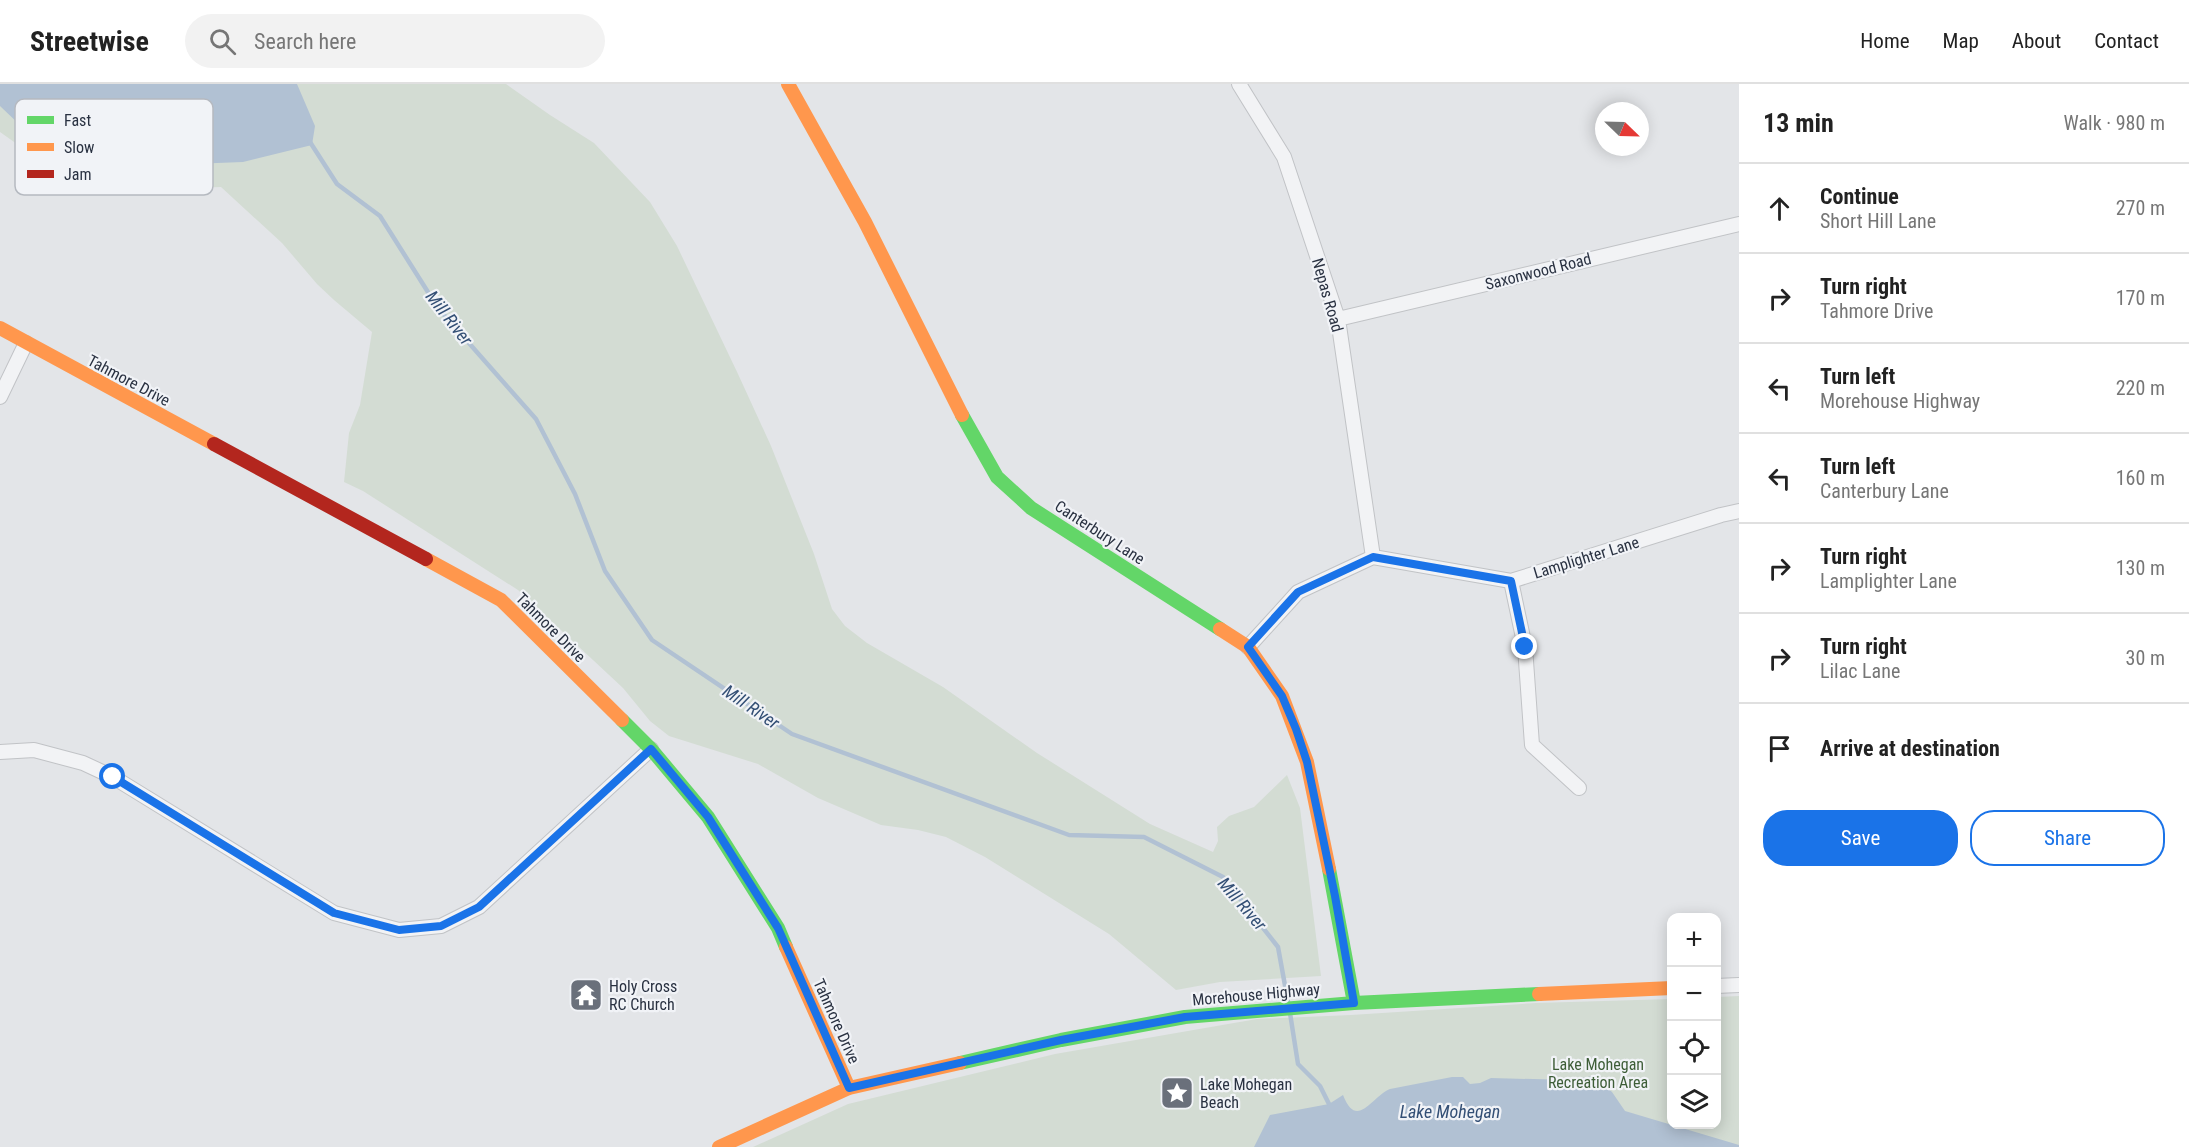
<!DOCTYPE html>
<html lang="en">
<head>
<meta charset="utf-8">
<style>
  :root { --surface:#fff; --page:#f2f2f2; --text:#222; --muted:#767676; --line:#e0e0e0; --accent:#1a73e8 }
  body { margin:0; font-family:"Roboto Condensed",sans-serif; background:var(--page); color:var(--text) }
  .controls { position:absolute; right:18px; bottom:18px; display:grid; overflow:hidden; border-radius:12px; box-shadow:0 3px 15px #0003 }
  .controls button { width:54px; height:54px; display:grid; place-items:center; padding:0; border:0; border-bottom:2px solid var(--line); background:var(--surface); color:var(--text); font:30px sans-serif }
  .compass { position:absolute; left:1595px; top:18px; width:54px; height:54px; border-radius:50%; background:var(--surface); box-shadow:0 3px 15px #0003; rotate:113deg }
  .stop { position:absolute; width:18px; height:18px; margin:-14px; border:4px solid #1a73e8; border-radius:50%; background:#fff }
  .stop.end { background:#1a73e8; border-color:#fff; box-shadow:0 2px 6px #0008 }
  .list { margin:0; padding:0; list-style:none }
  h2 { display:flex; justify-content:space-between; align-items:center; height:78px; margin:0; padding:0 24px; font-size:26px }
  h2 small { font-size:20px; font-weight:400; color:var(--muted) }
  .list li { display:grid; grid-template-columns:39px 1fr auto; gap:18px; align-items:center; box-sizing:border-box; height:90px; padding:0 24px; border-top:2px solid var(--line) }
  .list b { display:block; font-size:22px; white-space:nowrap }
  .list p { margin:0; font-size:20px; white-space:nowrap; color:var(--muted) }
  .list em { font-size:20px; font-style:normal; color:var(--muted) }
  .actions { display:flex; gap:12px; padding:18px 24px }
  .actions a { flex:1; padding:14px 0; border:2px solid var(--accent); border-radius:24px; text-align:center; font-size:21px; color:var(--accent) }
  .actions .main { background:var(--accent); color:#fff }
  .icon { flex:none; width:33px; height:33px; fill:none; stroke:currentColor; stroke-width:2; stroke-linecap:round; stroke-linejoin:round }
  .map { position:relative; flex:none; width:1739px; height:1063px; overflow:hidden }
  header { display:flex; align-items:center; gap:36px; box-sizing:border-box; height:84px; padding:0 30px; background:var(--surface); border-bottom:2px solid var(--line) }
  header strong { font-size:28px }
  nav { display:flex; gap:33px; margin-inline-start:auto; font-size:21px }
  .search { width:420px; height:54px; background:var(--page); display:flex; align-items:center; gap:15px; box-sizing:border-box; padding:0 21px; border-radius:33px; color:var(--muted); font-size:22px }
  main { display:flex }
  aside { flex:1; background:var(--surface) }
  .map>svg:first-child { display:block }
  .green { fill:#d3dcd3 }
  .water { fill:#b1c1d3 }
  .lines { fill:none; stroke-linecap:round; stroke-linejoin:round }
  .stream { stroke:#b1c1d3; stroke-width:4.5 }
  .street-casing { stroke:#c1c3c6; stroke-width:16 }
  .street { stroke:#f2f3f5; stroke-width:14 }
  .fast { stroke:#63d668; stroke-width:14 }
  .slow { stroke:#ff974d; stroke-width:14 }
  .jam { stroke:#b3261e; stroke-width:14 }
  .route { stroke:#1a73e8; stroke-width:8 }
  .labels { text-anchor:middle; stroke-width:4.5; stroke-linejoin:round; paint-order:stroke }
  .street-label { font-size:16px; fill:#293141; stroke:#f1f3f7 }
  .poi-label { font-size:16px; fill:#293141; stroke:#f1f3f7; text-anchor:start }
  .park-label { font-size:16px; fill:#3d5d37; stroke:#f1f3f7 }
  .water-label { font-size:18px; font-style:italic; fill:#334f75; stroke:#f1f3f7 }
  .key { fill:#f1f3f7; stroke:#b5b9c0; stroke-width:1.5 }
  .key-label { font-size:16px; fill:#293141 }
</style>
</head>
<body>
<header>
<strong>Streetwise</strong>
<div class="search"><svg class="icon" aria-label="search" viewBox="0 0 24 24"><circle cx="10" cy="10" r="6"/><path d="M15 15l6 6"/></svg>Search here</div>
<nav><a>Home</a><a>Map</a><a>About</a><a>Contact</a></nav>
</header>
<main>
<div class="map">
<svg width="1739" height="1063" viewBox="0 0 1739 1063">
  <rect width="100%" height="100%" fill="#e3e5e8"/>
  <!-- green -->
  <path class="green" d="M0,0H506L550,31L594,59L650,118L677,162L738,290L771,362L814,470L832,525L845,542L867,559L943,603L1037,669L1150,740L1213,768L1218,757L1217,743L1229,732L1254,723L1287,691L1300,724L1321,892L1220,898L1176,906L1109,850L985,773L946,753L918,746L881,741L818,714L758,680L669,652L650,637L623,604L518,506L363,407L344,398L349,349L360,321L372,248L334,216L317,200L282,159L221,103L134,106L89,99L31,70L0,48Z
    M1739,912V1063H753L848,1020L1055,970L1257,935L1351,931L1536,919L1671,915L1672,1040H1716L1717,913Z"/>
  <!-- water -->
  <path class="water" d="M0,0H297L315,42L312,61L243,78L88,84L22,43L0,22Z
    M1593,992L1612,1008L1625,1027L1739,1061V1063H1254L1270,1031L1329,1020L1343,1011C1357,1047 1372,1012 1390,1005L1452,993H1463L1470,1000L1480,999L1491,994L1571,996Z"/>
  <g class="lines">
    <!-- stream -->
    <path class="stream" d="M310,58L337,100L380,132L438,224L536,335L575,410L605,487L652,556L792,650L1069,751L1144,753L1223,793L1278,863L1288,918
      M1290,929L1298,980L1320,1002L1329,1020"/>
    <defs>
      <path id="street" d="M1239,0L1284,73L1338,235L1373,473
        M1338,235L1739,140
        M0,313L26,259
        M1511,497L1525,563L1532,661L1579,704
        M1248,563L1298,508L1373,473L1511,497L1721,431L1739,427
        M0,668L34,666L83,679L113,693L334,829L399,846L441,842L479,823L651,665
        M1716,902L1739,901"/>
    </defs>
    <!-- street casing -->
    <use href="#street" class="street-casing"/>
    <!-- street -->
    <use href="#street" class="street"/>
    <!-- fast -->
    <path class="fast" d="M962,331L997,393L1031,424L1220,545
      M622,636L651,665L708,733L778,844L786,863
      M1329,785L1354,919
      M960,979L1061,956L1185,933L1354,919L1539,910"/>
    <!-- slow -->
    <path class="slow" d="M788,0L865,138L962,331
      M0,244L214,360
      M426,475L501,516L622,636
      M1220,545L1248,563L1282,612L1307,678L1329,785
      M786,863L849,1004
      M1539,910L1672,904
      M719,1063L849,1004L960,979"/>
    <!-- jam -->
    <path class="jam" d="M214,360L426,475"/>
  </g>
  <g class="lines">
    <!-- route -->
    <path class="route" d="M113,693L334,829L399,846L441,842L479,823L651,665L708,733L778,844L849,1004L1061,956L1185,933L1354,919L1335,812L1307,678L1296,645L1282,612L1248,563L1298,508L1373,473L1511,497L1525,563"/>
  </g>
  <!-- icons -->
  <defs>
    <symbol id="temple-square" viewBox="-11 -11 22 22"><rect x="-9" y="-9" width="18" height="18" rx="4" fill="#6a707b" stroke="#f1f3f7"/><path d="M0-6L5-2H3V0L6.5 2.5H4V6H1.5V3h-3V6H-4V2.5H-6.5L-3 0V-2H-5Z" fill="#fff"/></symbol>
    <symbol id="sight-square" viewBox="-11 -11 22 22"><rect x="-9" y="-9" width="18" height="18" rx="4" fill="#6a707b" stroke="#f1f3f7"/><path d="M0-6L1.8-2.2L6-1.7L2.9 1.2L3.7 5.4L0 3.3L-3.7 5.4L-2.9 1.2L-6-1.7L-1.8-2.2Z" fill="#fff"/></symbol>
  </defs>
  <g fill-rule="evenodd">
    <use href="#temple-square" x="567" y="892" width="38" height="38"/>
    <use href="#sight-square" x="1158" y="990" width="38" height="38"/>
  </g>
  <g class="labels">
    <!-- street labels -->
    <g class="street-label">
      <text transform="translate(1538 187) rotate(-14)" y="6">Saxonwood Road</text>
      <text transform="translate(1328 211) rotate(74)" y="6">Nepas Road</text>
      <text transform="translate(129 296) rotate(28)" y="6">Tahmore Drive</text>
      <text transform="translate(1100 448) rotate(33)" y="6">Canterbury Lane</text>
      <text transform="translate(1586 473) rotate(-17)" y="6">Lamplighter Lane</text>
      <text transform="translate(551 543) rotate(45)" y="6">Tahmore Drive</text>
      <text transform="translate(1256 910) rotate(-5)" y="6">Morehouse Highway</text>
      <text transform="translate(837 937) rotate(66)" y="6">Tahmore Drive</text>
    </g>
    <!-- poi labels -->
    <g class="poi-label">
      <text x="609" y="908">Holy Cross<tspan x="609" dy="18">RC Church</tspan></text>
      <text x="1200" y="1006">Lake Mohegan<tspan x="1200" dy="18">Beach</tspan></text>
    </g>
    <!-- park labels -->
    <g class="park-label">
      <text x="1598" y="986">Lake Mohegan<tspan x="1598" dy="18">Recreation Area</tspan></text>
    </g>
    <!-- water labels -->
    <g class="water-label">
      <text transform="translate(449 234) rotate(52)" y="6">Mill River</text>
      <text transform="translate(751 623) rotate(34)" y="6">Mill River</text>
      <text transform="translate(1242 820) rotate(49)" y="6">Mill River</text>
      <text x="1450" y="1034">Lake Mohegan</text>
    </g>
  </g>
  <!-- legend -->
  <rect x="15" y="15" width="198" height="96" rx="9" class="key"/>
  <rect x="27" y="32" width="27" height="8" fill="#63d668"/>
  <rect x="27" y="59" width="27" height="8" fill="#ff974d"/>
  <rect x="27" y="86" width="27" height="8" fill="#b3261e"/>
  <g class="key-label">
    <text x="64" y="42">Fast</text>
    <text x="64" y="69">Slow</text>
    <text x="64" y="96">Jam</text>
  </g>
</svg>
<div class="controls">
<button>+</button>
<button>−</button>
<button><svg class="icon" aria-label="locate" viewBox="0 0 24 24"><circle cx="12" cy="12" r="6"/><path d="M12 2v4M12 18v4M2 12h4M18 12h4"/></svg></button>
<button><svg class="icon" aria-label="layers" viewBox="0 0 24 24"><path d="M12 4l9 5-9 5-9-5zM3 14l9 5 9-5"/></svg></button>
</div>
<svg class="compass" viewBox="-18 -18 36 36"><path d="M0-13l5 13h-10z" fill="#e53935"/><path d="M0 13l5-13h-10z" fill="#767676"/></svg>
<div class="stop" style="left:113px;top:693px"></div>
<div class="stop end" style="left:1525px;top:563px"></div>
</div>
<aside>
<h2>13 min<small>Walk · 980 m</small></h2>
<ul class="list">
<li><svg class="icon" aria-label="ahead" viewBox="0 0 24 24"><path d="M12 20V5M6 11l6-6 6 6"/></svg><div><b>Continue</b><p>Short Hill Lane</p></div><em>270 m</em></li>
<li><svg class="icon" aria-label="right" viewBox="0 0 24 24"><path d="M7 20v-9h11M14 6l5 5-5 5"/></svg><div><b>Turn right</b><p>Tahmore Drive</p></div><em>170 m</em></li>
<li><svg class="icon" aria-label="left" viewBox="0 0 24 24"><path d="M17 20v-9H6M10 6l-5 5 5 5"/></svg><div><b>Turn left</b><p>Morehouse Highway</p></div><em>220 m</em></li>
<li><svg class="icon" aria-label="left" viewBox="0 0 24 24"><path d="M17 20v-9H6M10 6l-5 5 5 5"/></svg><div><b>Turn left</b><p>Canterbury Lane</p></div><em>160 m</em></li>
<li><svg class="icon" aria-label="right" viewBox="0 0 24 24"><path d="M7 20v-9h11M14 6l5 5-5 5"/></svg><div><b>Turn right</b><p>Lamplighter Lane</p></div><em>130 m</em></li>
<li><svg class="icon" aria-label="right" viewBox="0 0 24 24"><path d="M7 20v-9h11M14 6l5 5-5 5"/></svg><div><b>Turn right</b><p>Lilac Lane</p></div><em>30 m</em></li>
<li><svg class="icon" aria-label="arrive" viewBox="0 0 24 24"><path d="M6 21V4h12l-3 4 3 4H6"/></svg><div><b>Arrive at destination</b></div></li>
</ul>
<div class="actions"><a class="main">Save</a><a>Share</a></div>
</aside>
</main>
</body>
</html>
